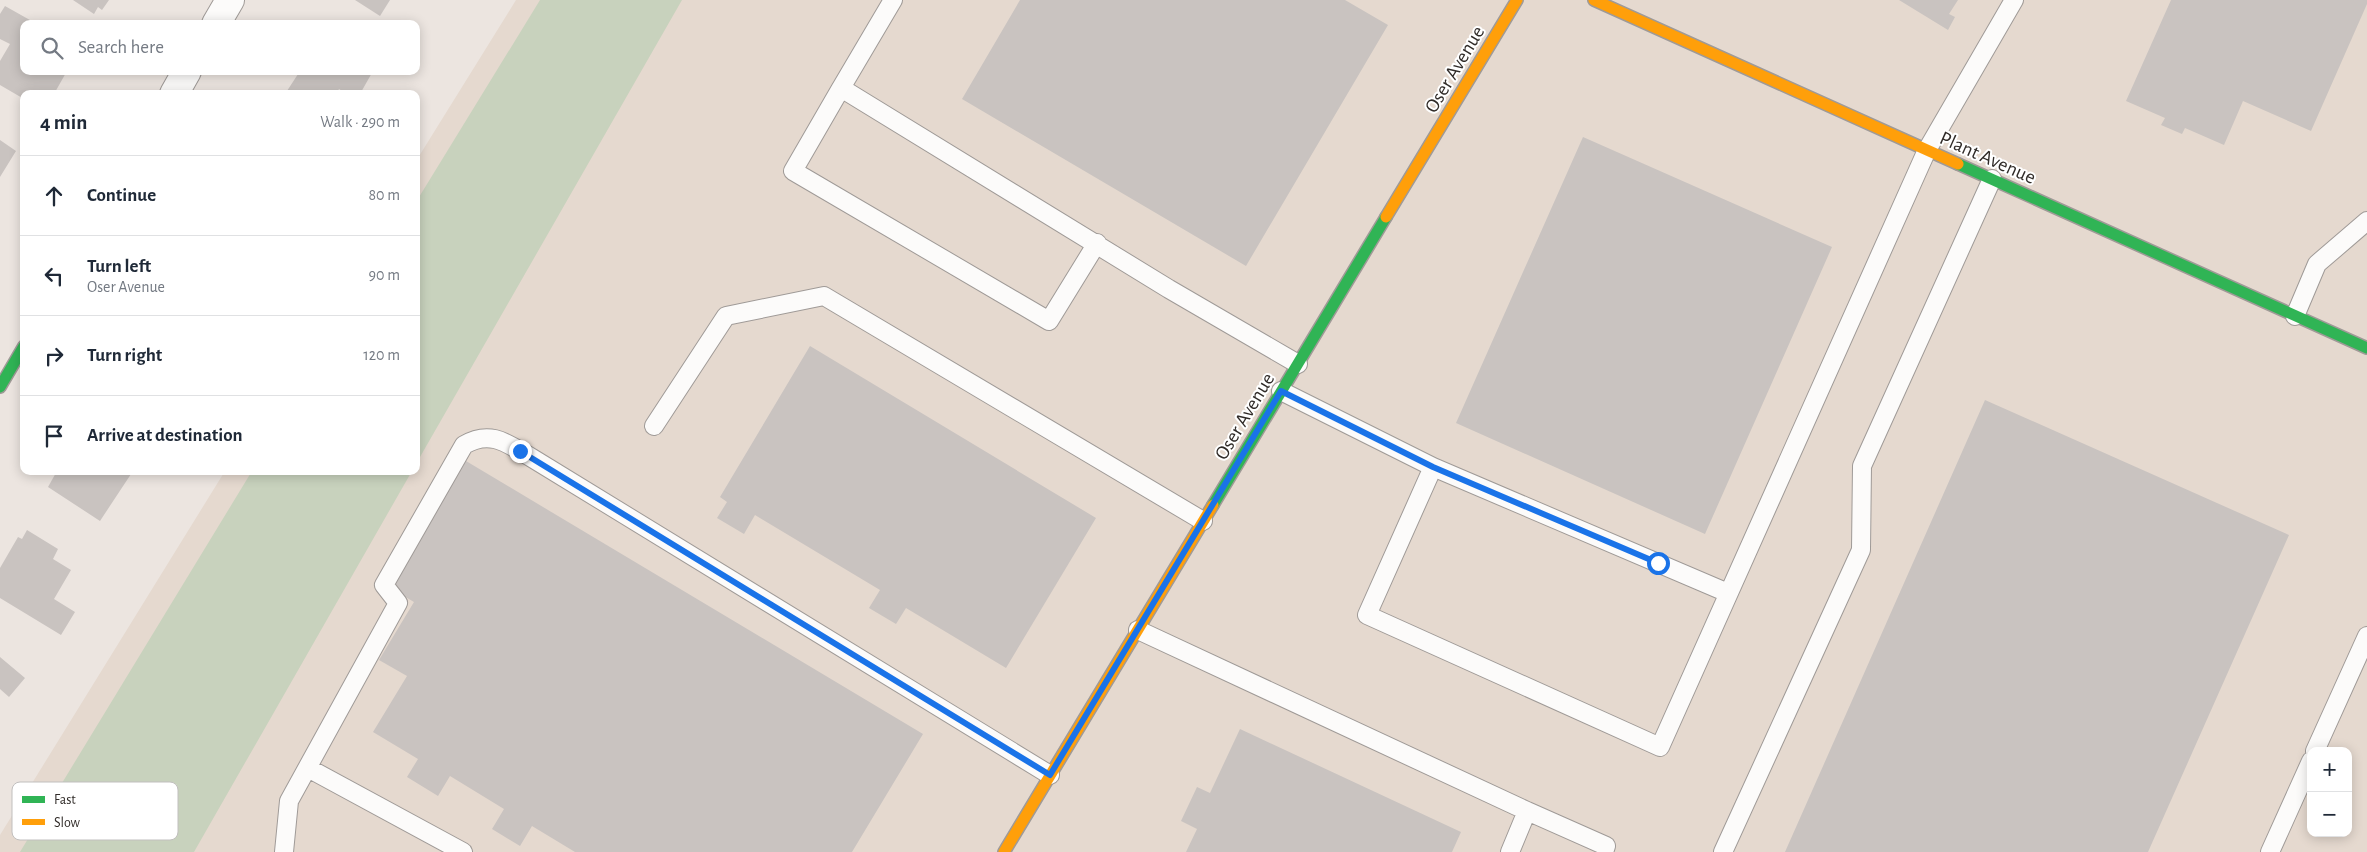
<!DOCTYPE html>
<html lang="en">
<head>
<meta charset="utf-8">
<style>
  :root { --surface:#fff; --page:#f2f2f3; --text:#1f2937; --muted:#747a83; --line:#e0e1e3 }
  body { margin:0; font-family:"Alegreya Sans",sans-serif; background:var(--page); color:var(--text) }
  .controls { position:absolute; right:15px; bottom:15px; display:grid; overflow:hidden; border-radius:10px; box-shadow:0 2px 12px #0003 }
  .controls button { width:45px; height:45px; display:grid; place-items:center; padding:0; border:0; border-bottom:1px solid var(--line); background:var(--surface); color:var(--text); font:25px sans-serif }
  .stop { position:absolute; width:15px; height:15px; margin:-11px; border:4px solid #1a73e8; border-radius:50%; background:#fff }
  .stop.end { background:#1a73e8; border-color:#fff; box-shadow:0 1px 5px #0008 }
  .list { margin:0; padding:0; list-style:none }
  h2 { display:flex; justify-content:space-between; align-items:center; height:65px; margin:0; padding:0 20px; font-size:21px }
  h2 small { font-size:16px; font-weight:400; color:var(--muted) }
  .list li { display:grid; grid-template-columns:32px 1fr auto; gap:15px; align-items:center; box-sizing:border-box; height:80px; padding:0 20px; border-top:1px solid var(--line) }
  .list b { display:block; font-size:19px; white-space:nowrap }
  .list p { margin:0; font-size:16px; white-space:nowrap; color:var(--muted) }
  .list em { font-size:16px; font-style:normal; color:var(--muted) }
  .icon { flex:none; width:28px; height:28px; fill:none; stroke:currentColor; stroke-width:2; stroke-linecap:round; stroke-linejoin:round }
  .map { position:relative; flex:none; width:2367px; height:852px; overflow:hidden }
  .search { position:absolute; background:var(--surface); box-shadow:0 2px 12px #0003; left:20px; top:20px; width:400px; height:55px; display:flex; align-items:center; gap:12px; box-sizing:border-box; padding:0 18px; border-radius:10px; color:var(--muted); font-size:19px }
  .panel { position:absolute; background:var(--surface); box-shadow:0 2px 12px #0003; left:20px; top:90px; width:400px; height:385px; border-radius:10px }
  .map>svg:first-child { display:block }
  .built { fill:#e5d9cf; fill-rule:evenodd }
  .green { fill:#c8d2bd }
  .building { fill:#c9c3c0 }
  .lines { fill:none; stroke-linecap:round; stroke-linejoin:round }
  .lane-casing { stroke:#9f9a97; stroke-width:20 }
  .street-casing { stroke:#9f9a97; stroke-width:30 }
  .fast-casing { stroke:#9f9a97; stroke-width:14 }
  .slow-casing { stroke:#9f9a97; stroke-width:14 }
  .lane { stroke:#fcfbfa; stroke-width:18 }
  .street { stroke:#fcfbfa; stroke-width:28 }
  .fast { stroke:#30b455; stroke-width:11 }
  .slow { stroke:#ff9f0a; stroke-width:11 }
  .route { stroke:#1a73e8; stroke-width:6 }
  .labels { text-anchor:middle; stroke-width:4; stroke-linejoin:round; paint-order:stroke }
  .street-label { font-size:20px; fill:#302b28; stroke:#fff }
  .key { fill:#fff; stroke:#c1bfbe; stroke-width:1 }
  .key-label { font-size:14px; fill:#302b28 }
</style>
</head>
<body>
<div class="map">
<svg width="2367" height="852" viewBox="0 0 2367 852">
  <rect width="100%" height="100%" fill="#ece5e0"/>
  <!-- built -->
  <path class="built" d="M516,0H2367V852H0V835L225,471H416V161ZM2311,751H2348V833H2311Z"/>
  <!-- green -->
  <path class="green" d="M540,0H682L416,464V202Z
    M252,471H412L194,852H20Z"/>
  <!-- building -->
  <path class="building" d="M73,0H109L102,10L98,7L94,14Z
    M355,0H390L380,16Z
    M1020,0H1345L1388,25L1246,266L962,99Z
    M1899,0H1958L1949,14L1955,17L1948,30Z
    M2171,0H2367V4L2311,131L2243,101L2224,145L2185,128L2182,134L2161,125L2165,118L2126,101Z
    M5,6L37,24H24V71H67L54,94H24V99L0,85V61L10,44L0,39V14Z
    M300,71H373L360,94H347L339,89L336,94H285Z
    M1583,137L1832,247L1705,534L1456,423Z
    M0,140L16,151L0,177Z
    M810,346L1096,518L1006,668L906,608L896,624L869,608L880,590L755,515L744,534L717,518L727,502L720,497Z
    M1985,400L2289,535L2148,852H1785Z
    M466,461L923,734L852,852H575L532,826L520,846L492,829L504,809L450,776L438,796L407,777L418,759L373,732L407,676L379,660L414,602L390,588Z
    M57,471H133L100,521L48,487Z
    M27,530L58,549L53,559L71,570L54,599L75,612L61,635L0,598V568L18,537L22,539Z
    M0,657L25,678L9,697L0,689Z
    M1240,729L1461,832L1452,852H1186L1197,829L1181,821L1197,787L1210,793Z"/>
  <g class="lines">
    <defs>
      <path id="lane" d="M893,0L841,88L1169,289L1298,364
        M841,88L793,171L1049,321L1097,243
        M2295,316L2317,264L2367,221
        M1281,391L1433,467L1367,615L1660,747L1927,150L2014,0
        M654,426L726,316L824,296L1203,521
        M1433,467L1728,593
        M1138,630L1527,811L1510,852
        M2315,751L2367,636
        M308,768L463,852
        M1527,811L1606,846L1604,852
        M284,852L289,801L398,603L384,585L464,445C491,429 508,444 532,458L1050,775
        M1723,852L1861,550L1862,466L1992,179
        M2270,852L2311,761"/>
      <path id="street" d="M216,24L230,0
        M174,94L187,71"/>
      <path id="fast" d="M1958,164L2367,348
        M0,387L24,346
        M1213,505L1386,217"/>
      <path id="slow" d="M1594,0L1958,164
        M1386,217L1517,0
        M1004,852L1213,505"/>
    </defs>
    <!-- lane casing -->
    <use href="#lane" class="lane-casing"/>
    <!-- street casing -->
    <use href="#street" class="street-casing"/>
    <!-- fast casing -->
    <use href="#fast" class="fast-casing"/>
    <!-- slow casing -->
    <use href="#slow" class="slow-casing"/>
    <!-- lane -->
    <use href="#lane" class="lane"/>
    <!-- street -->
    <use href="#street" class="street"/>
    <!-- fast -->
    <use href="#fast" class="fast"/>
    <!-- slow -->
    <use href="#slow" class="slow"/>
  </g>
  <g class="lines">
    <!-- route -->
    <path class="route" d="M520,451L1050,775L1281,391L1433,467L1658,563"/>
  </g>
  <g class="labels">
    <!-- street labels -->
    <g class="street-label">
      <text transform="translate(1454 69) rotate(-59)" y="7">Oser Avenue</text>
      <text transform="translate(1988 157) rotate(24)" y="7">Plant Avenue</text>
      <text transform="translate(1244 416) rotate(-59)" y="7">Oser Avenue</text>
    </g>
  </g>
  <!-- legend -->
  <rect x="12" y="782" width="166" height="58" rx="8" class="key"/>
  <rect x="22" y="796" width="23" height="7" fill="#30b455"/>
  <rect x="22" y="819" width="23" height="6" fill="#ff9f0a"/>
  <g class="key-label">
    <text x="54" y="804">Fast</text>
    <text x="54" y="827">Slow</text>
  </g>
</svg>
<div class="controls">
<button>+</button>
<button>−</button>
</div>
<div class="stop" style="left:1658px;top:563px"></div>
<div class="stop end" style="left:520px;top:451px"></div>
<div class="search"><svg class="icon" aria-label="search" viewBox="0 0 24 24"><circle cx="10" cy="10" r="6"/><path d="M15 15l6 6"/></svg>Search here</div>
<section class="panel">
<h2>4 min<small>Walk · 290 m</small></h2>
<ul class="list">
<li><svg class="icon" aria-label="ahead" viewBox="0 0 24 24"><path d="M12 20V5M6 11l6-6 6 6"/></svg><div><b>Continue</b></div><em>80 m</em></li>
<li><svg class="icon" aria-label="left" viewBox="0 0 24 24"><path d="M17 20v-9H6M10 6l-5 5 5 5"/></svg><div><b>Turn left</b><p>Oser Avenue</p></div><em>90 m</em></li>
<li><svg class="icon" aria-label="right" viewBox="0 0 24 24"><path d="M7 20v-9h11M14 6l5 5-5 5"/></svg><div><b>Turn right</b></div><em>120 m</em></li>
<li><svg class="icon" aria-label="arrive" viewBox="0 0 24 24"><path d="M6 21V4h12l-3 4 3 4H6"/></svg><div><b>Arrive at destination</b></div></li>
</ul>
</section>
</div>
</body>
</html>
